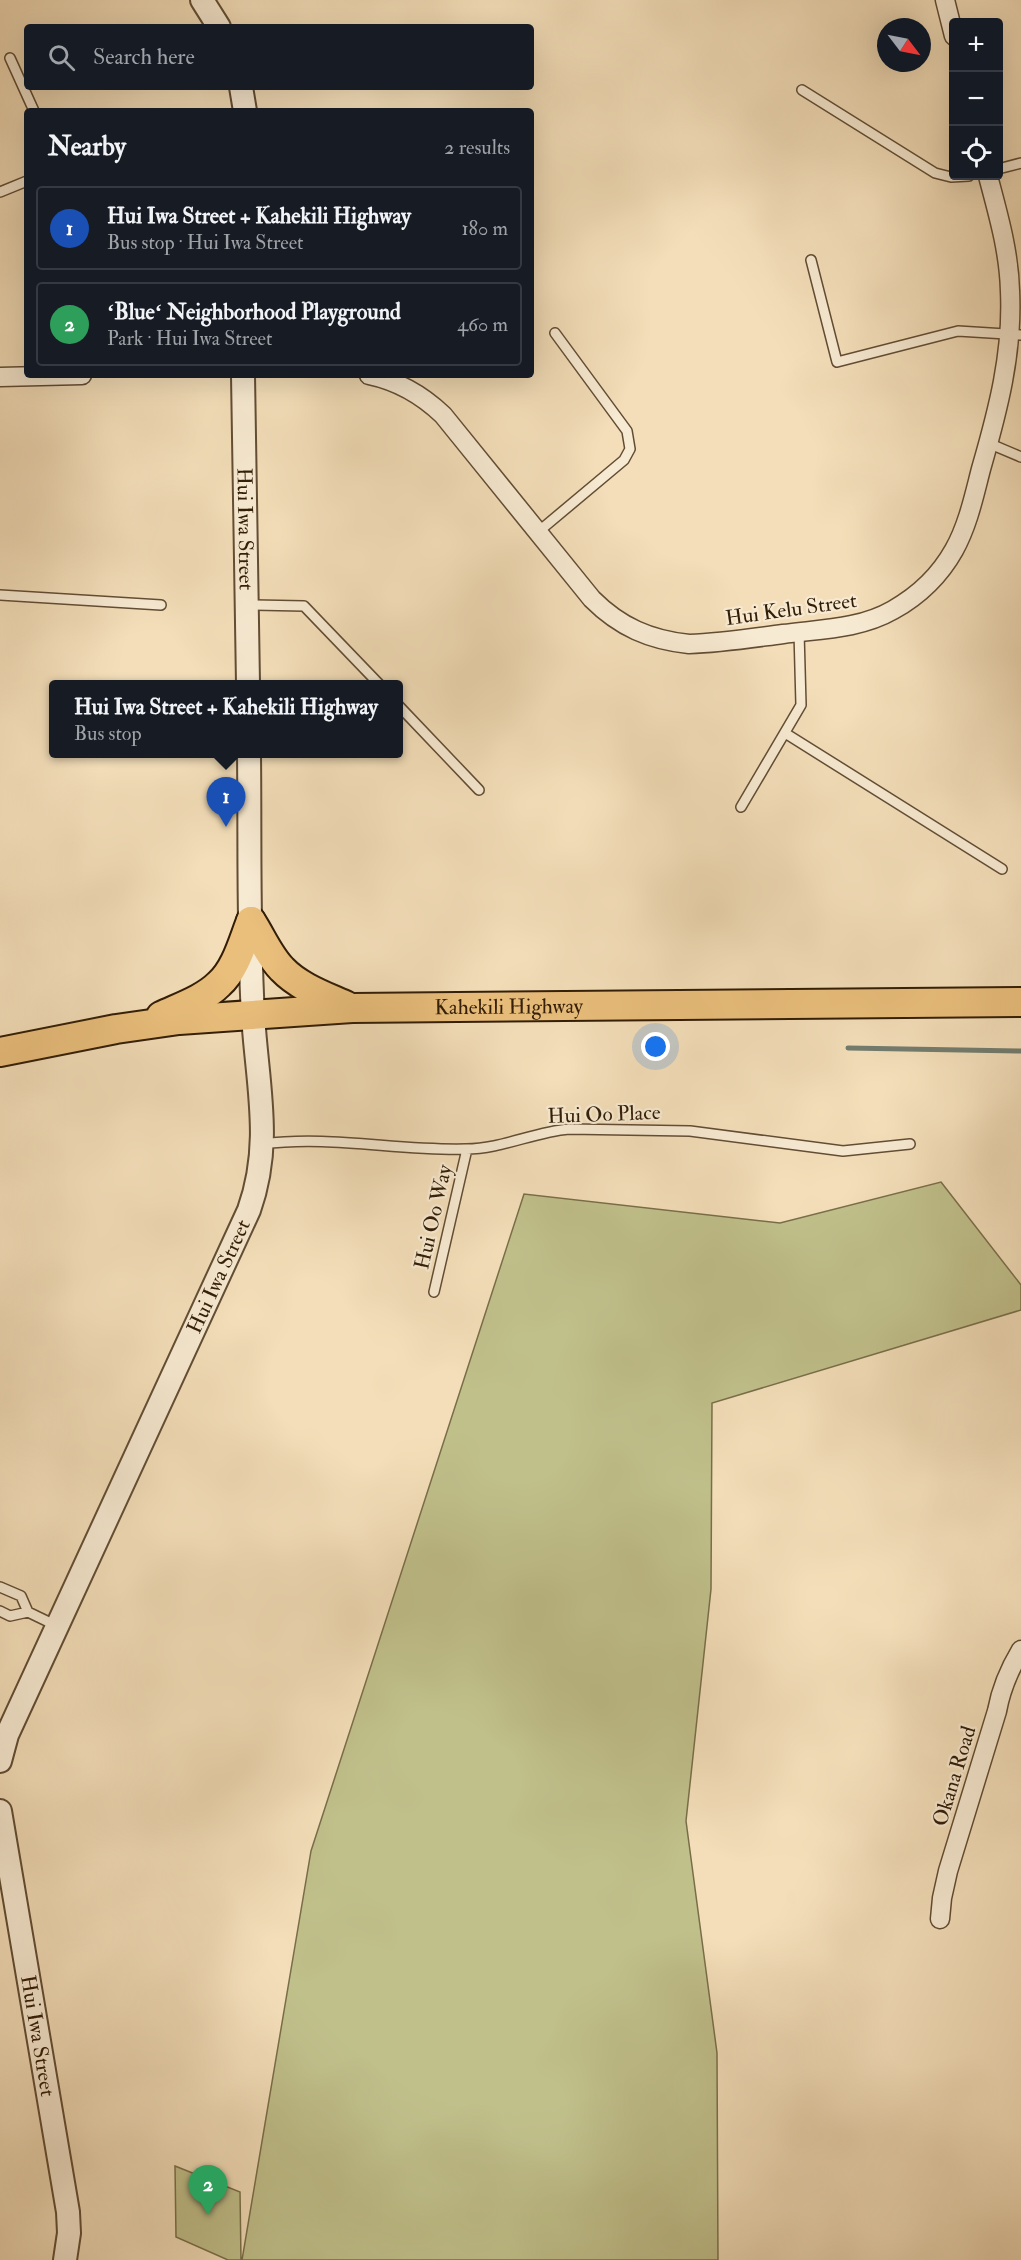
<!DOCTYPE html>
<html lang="en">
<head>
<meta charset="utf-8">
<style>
  :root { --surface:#171b24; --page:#20242c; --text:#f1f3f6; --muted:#9ea1a6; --line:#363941; --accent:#db2777 }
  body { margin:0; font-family:"IM FELL Double Pica",serif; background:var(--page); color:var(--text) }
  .controls { position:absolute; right:18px; top:18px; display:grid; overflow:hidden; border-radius:6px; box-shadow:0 6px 24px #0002 }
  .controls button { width:54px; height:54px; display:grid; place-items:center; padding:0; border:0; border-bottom:2px solid var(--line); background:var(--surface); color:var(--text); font:30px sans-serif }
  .compass { position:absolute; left:877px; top:18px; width:54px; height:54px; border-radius:50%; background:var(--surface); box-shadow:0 6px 24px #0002; rotate:122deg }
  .you { position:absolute; left:656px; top:1047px; width:21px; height:21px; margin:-15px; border:4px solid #fff; border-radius:50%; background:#1a73e8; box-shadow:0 0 0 9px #1a73e833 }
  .badge { display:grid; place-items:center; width:39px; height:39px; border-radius:50%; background:var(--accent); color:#fff; font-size:20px; font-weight:700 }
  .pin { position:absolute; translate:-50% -50px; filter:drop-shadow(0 2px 3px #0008) }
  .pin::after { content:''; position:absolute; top:32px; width:21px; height:18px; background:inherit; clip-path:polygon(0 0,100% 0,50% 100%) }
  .popup { position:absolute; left:49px; top:680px; width:354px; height:78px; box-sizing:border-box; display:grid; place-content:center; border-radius:6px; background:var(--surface); filter:drop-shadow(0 2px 4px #0005); font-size:20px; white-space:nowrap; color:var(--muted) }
  .popup b { font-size:22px; color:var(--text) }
  .popup::after { content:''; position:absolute; left:50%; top:100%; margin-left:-12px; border:12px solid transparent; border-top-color:var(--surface) }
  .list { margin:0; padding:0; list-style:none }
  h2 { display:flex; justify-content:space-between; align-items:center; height:78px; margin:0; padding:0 24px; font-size:26px }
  h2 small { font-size:20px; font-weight:400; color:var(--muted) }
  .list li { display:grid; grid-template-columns:39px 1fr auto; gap:18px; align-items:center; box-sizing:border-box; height:84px; margin:0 12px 12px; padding:0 12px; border:2px solid var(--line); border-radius:6px }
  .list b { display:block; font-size:22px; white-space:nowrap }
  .list p { margin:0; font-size:20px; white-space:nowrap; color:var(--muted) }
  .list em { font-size:20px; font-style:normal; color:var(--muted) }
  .icon { flex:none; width:33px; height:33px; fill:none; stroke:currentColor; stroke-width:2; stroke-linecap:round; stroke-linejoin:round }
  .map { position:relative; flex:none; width:1021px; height:2260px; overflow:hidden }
  .search { position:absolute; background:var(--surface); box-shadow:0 6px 24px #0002; left:24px; top:24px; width:510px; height:66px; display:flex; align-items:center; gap:15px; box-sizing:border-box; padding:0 21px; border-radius:6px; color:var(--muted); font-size:22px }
  .panel { position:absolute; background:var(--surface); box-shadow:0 6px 24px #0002; left:24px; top:108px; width:510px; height:270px; border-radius:6px }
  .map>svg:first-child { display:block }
  .green { fill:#c0c08b; stroke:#796e49; stroke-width:1.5 }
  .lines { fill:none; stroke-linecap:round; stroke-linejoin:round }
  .stream { stroke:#727c6f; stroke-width:5 }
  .service-casing { stroke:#624d34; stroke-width:12 }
  .minor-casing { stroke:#624d34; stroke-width:21 }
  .tertiary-casing { stroke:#624d34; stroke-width:26 }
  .primary-casing { stroke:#321d07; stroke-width:32 }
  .service { stroke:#f7ead2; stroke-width:9 }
  .minor { stroke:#f7ead2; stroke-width:18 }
  .tertiary { stroke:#f7ead2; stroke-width:22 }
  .primary { stroke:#eabf7c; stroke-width:28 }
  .labels { text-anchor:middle; stroke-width:4.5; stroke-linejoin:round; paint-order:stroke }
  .street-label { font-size:21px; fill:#321d07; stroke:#f7ead2 }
</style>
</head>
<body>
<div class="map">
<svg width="1021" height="2260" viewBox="0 0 1021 2260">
  <rect width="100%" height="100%" fill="#f3deb9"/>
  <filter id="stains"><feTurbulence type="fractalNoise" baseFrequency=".00333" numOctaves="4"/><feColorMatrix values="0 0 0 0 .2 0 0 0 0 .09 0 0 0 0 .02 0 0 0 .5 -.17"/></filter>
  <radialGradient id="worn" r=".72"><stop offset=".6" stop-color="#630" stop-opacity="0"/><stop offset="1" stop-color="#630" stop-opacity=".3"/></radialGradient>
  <!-- green -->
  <path class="green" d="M941,1182L1021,1285V1310L712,1403L711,1589L686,1821L717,2053L718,2260H242L311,1851L524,1194L780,1223Z
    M175,2166L240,2192L241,2260H228L176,2237Z"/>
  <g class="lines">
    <!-- stream -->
    <path class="stream" d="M848,1048L1021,1051"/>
    <defs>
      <path id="service" d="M10,58L34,111
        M802,90L935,173L951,177L969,176
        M998,169L1021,163
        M0,192L27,181
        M811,260L837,362L958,331L1021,335
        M988,443L1021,457
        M538,532L624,460L630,449L627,431L555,333
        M0,595L161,605
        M247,605L304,606L379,684
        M398,705L479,790
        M785,733L1002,869
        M741,807L801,705L799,632
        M263,1144C330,1135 398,1151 466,1149C501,1149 534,1132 569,1129L690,1131L843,1151L910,1144
        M434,1292L467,1149
        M0,1587L21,1596L28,1612L57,1626
        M0,1611L10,1616L28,1612"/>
      <path id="minor" d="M945,0L954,36
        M369,375C398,381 422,395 443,415L592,599C620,627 650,640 689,644C721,643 752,638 783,634C821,629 860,629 893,610C918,596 940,575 954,550C968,525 974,496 981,469C998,410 1013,353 1010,291C1009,251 998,214 988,176
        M0,377L82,375
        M940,1919L942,1898L948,1871L997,1711C1001,1689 1009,1670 1021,1650"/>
      <g id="tertiary">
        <path d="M202,0L219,27"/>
        <path d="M241,87L245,111"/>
        <path id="s1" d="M243,375L248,684"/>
        <path id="s2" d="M0,1761L7,1735L249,1210C273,1143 257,1084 253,1015C248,928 250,840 249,754"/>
        <path id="s3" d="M0,1811L68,2212L69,2233L65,2260"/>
      </g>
      <g id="primary">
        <path d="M251,921C261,936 269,956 282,969C299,987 325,996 347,1006"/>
        <path d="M161,1016C180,1007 204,999 219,984C236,969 243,941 251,921"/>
        <path id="s4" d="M0,1052L116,1029L179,1020L352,1008L1021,1002"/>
      </g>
    </defs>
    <!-- service casing -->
    <use href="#service" class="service-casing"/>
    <!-- minor casing -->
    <use href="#minor" class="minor-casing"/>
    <!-- tertiary casing -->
    <use href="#tertiary" class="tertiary-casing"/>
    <!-- primary casing -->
    <use href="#primary" class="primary-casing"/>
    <!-- service -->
    <use href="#service" class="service"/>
    <!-- minor -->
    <use href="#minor" class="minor"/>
    <!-- tertiary -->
    <use href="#tertiary" class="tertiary"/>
    <!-- primary -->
    <use href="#primary" class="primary"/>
  </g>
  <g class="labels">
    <!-- street labels -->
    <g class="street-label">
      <text dy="7" stroke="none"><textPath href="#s1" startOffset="154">Hui Iwa Street</textPath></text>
      <text transform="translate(791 609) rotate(-8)" y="7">Hui Kelu Street</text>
      <text dy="7" stroke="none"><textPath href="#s4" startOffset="512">Kahekili Highway</textPath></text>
      <text transform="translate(604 1114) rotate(-2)" y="7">Hui Oo Place</text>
      <text transform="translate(433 1217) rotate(-77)" y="7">Hui Oo Way</text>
      <text dy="7" stroke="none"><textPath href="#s2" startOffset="532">Hui Iwa Street</textPath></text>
      <text transform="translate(954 1776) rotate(-73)" y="7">Okana Road</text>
      <text dy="7" stroke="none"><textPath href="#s3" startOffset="228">Hui Iwa Street</textPath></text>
    </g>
  </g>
  <rect width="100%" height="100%" filter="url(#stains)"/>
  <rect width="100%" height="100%" fill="url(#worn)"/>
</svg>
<div class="controls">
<button>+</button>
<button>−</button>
<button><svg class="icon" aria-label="locate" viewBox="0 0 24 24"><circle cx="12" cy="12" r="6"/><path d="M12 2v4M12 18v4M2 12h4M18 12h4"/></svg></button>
</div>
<svg class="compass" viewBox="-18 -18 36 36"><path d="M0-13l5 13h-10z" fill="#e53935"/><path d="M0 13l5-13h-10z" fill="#9ea1a6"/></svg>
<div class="you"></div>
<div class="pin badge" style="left:226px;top:827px;background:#1a4fb4">1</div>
<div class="popup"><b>Hui Iwa Street + Kahekili Highway</b>Bus stop</div>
<div class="pin badge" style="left:208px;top:2215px;background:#2e9e5b">2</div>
<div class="search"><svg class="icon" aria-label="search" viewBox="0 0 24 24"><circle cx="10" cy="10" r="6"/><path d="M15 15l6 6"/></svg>Search here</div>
<section class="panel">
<h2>Nearby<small>2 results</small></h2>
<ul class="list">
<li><span class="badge" style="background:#1a4fb4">1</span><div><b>Hui Iwa Street + Kahekili Highway</b><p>Bus stop · Hui Iwa Street</p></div><em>180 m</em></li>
<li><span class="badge" style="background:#2e9e5b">2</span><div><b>ʻBlueʻ Neighborhood Playground</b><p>Park · Hui Iwa Street</p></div><em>460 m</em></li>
</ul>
</section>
</div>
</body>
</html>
